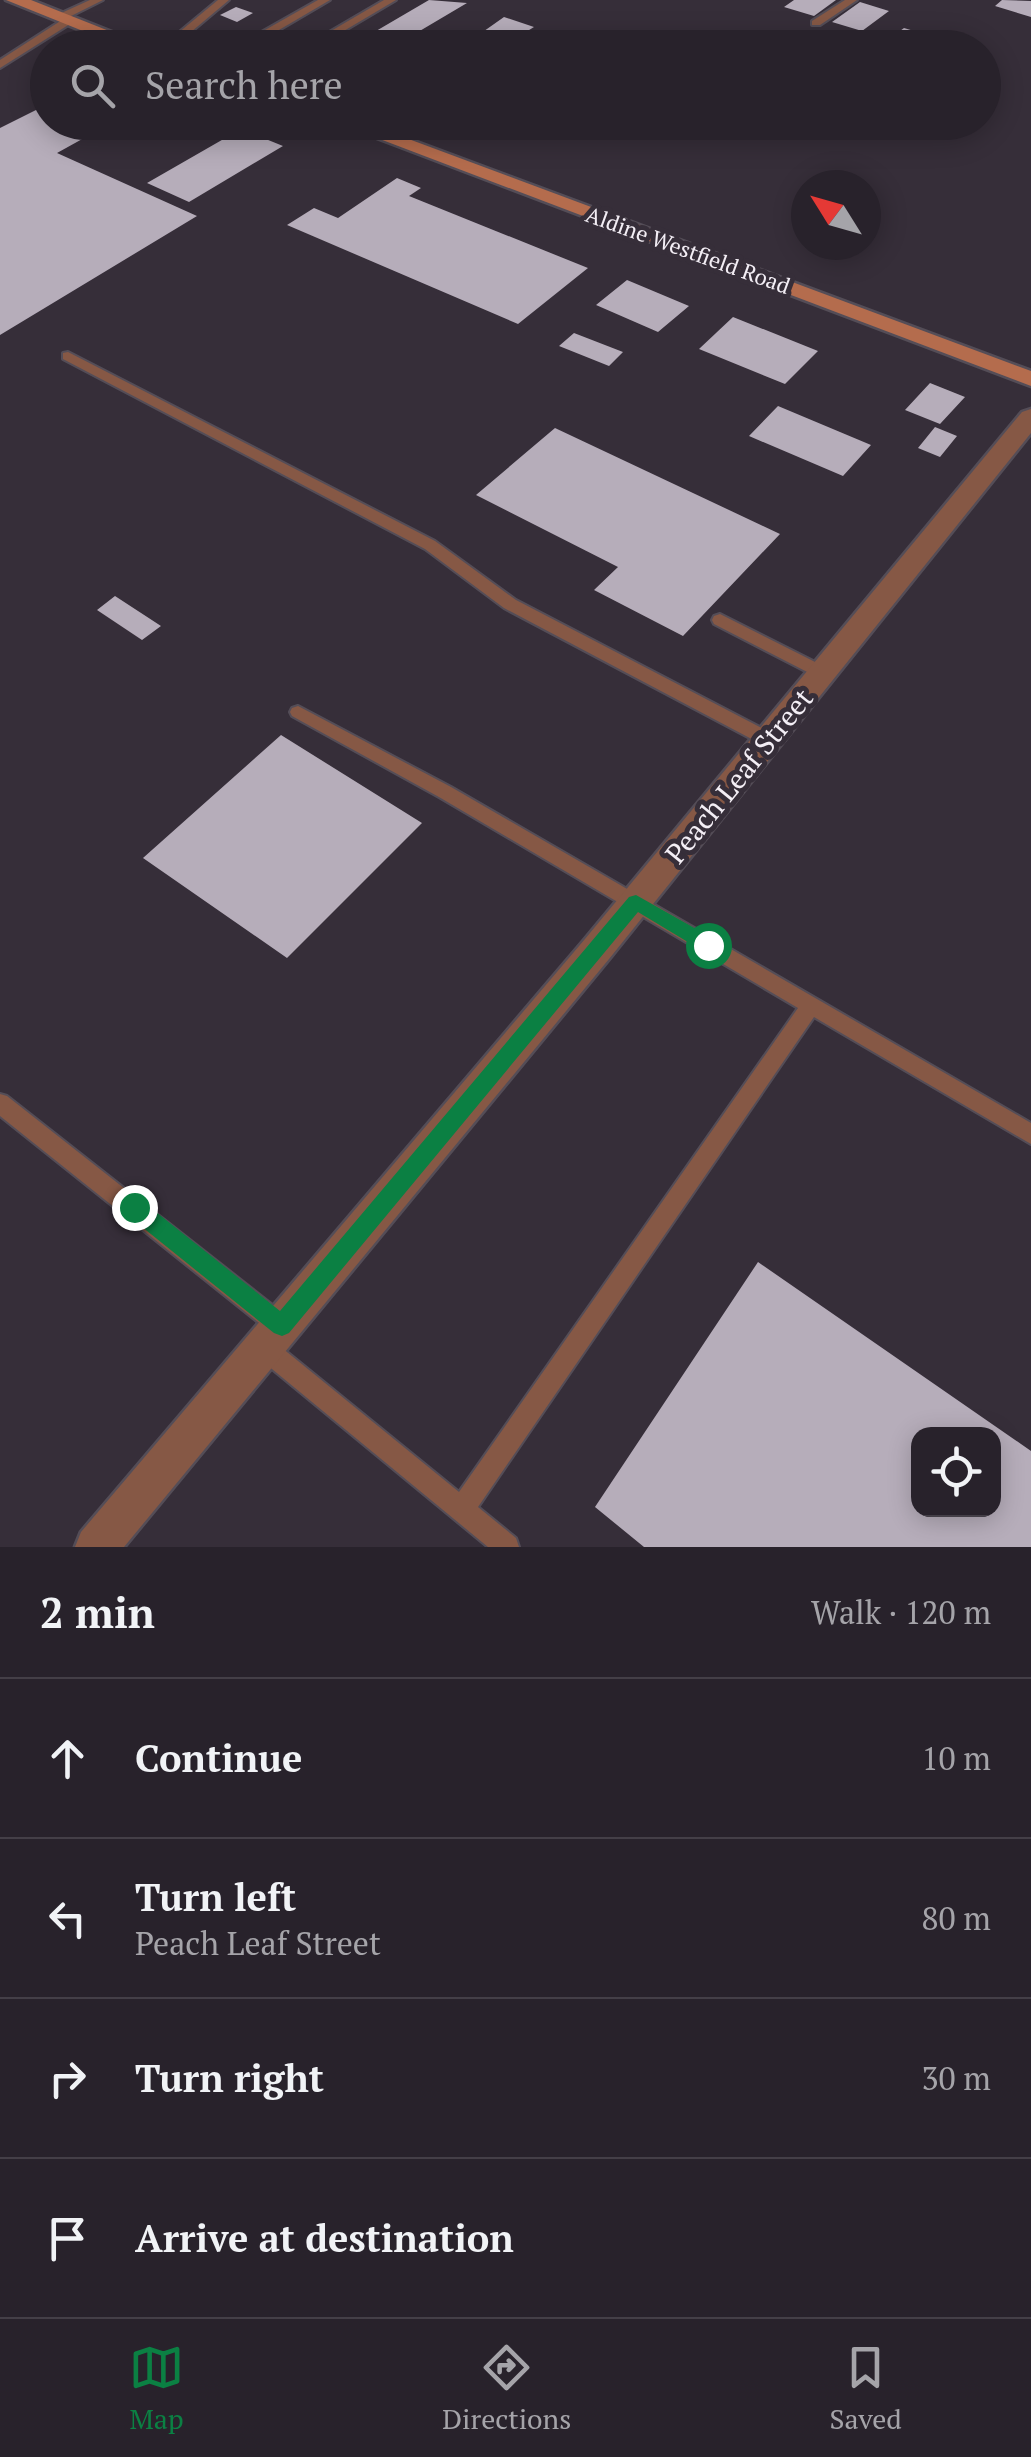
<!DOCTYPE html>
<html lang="en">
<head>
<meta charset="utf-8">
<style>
  :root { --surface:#28222b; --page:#302a33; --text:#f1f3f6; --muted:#a5a4a9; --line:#443f47; --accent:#0b8043 }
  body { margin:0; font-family:"PT Serif",serif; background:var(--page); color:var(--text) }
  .controls { position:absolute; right:30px; bottom:30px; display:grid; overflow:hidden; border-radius:20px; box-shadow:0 5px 25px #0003 }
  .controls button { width:90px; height:90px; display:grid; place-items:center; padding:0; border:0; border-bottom:2px solid var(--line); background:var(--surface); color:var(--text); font:50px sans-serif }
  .compass { position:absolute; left:791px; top:170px; width:90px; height:90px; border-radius:50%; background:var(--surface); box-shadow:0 5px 25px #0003; rotate:307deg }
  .stop { position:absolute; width:30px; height:30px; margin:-22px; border:8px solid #0b8043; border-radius:50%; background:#fff }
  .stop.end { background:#0b8043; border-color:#fff; box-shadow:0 2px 10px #0008 }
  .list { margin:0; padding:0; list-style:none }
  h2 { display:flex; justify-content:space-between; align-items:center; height:130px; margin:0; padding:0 40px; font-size:42px }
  h2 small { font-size:32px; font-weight:400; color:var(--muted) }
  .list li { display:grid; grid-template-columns:65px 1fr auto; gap:30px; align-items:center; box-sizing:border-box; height:160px; padding:0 40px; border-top:2px solid var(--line) }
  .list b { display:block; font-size:38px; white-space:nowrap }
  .list p { margin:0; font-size:32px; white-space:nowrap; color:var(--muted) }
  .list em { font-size:32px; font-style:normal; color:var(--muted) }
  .icon { flex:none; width:55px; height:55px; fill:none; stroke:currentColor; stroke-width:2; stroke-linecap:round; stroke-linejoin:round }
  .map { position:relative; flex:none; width:1031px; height:1547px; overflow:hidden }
  .search { position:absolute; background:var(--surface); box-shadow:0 5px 25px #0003; left:30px; right:30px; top:30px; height:110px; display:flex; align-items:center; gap:25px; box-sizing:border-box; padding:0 35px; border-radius:55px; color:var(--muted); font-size:38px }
  .sheet { height:770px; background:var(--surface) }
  nav { display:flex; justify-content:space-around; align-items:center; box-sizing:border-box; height:140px; border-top:2px solid var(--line); background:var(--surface); font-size:28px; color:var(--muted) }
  nav a { display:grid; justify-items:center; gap:5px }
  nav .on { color:var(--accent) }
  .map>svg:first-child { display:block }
  .building { fill:#b6adba; fill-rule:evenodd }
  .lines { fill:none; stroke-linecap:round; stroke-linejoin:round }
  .lane-casing { stroke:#544d57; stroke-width:4 }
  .street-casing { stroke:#544d57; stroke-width:5 }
  .secondary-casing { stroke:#544d57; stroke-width:5 }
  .lane { fill:#865845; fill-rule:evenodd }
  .street { fill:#865845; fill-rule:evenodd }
  .secondary { fill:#b46c4d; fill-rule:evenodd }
  .route { fill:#0b8043 }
  .labels { text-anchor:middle; stroke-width:10; stroke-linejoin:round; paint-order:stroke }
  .far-street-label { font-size:22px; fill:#f3eef5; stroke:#362e39 }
  .street-label { font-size:28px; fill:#f3eef5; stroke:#362e39 }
</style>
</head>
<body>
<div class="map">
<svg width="1031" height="1547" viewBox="0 0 1031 1547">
  <rect width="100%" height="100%" fill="#362e39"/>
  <!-- building -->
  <path class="building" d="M429,0L467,3L391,48H347Z
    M794,0H836L814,16L784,7Z
    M1002,0L1031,1V17L995,6Z
    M860,2L889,11L862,31L832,22Z
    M236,7L253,13L237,22L220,15Z
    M504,17L534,27L500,48H460Z
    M904,28L967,47L966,48H877Z
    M48,104V122H113L57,153L197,216L0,335V128Z
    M241,129L283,146L189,202L147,183Z
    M397,178L421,188L409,196L588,268L518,324L287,225L314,208L338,218Z
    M627,280L689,306L658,332L596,305Z
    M733,317L818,351L785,384L699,349Z
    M574,333L623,352L609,366L559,346Z
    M930,383L965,397L940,424L905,410Z
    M778,406L871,445L843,476L749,436Z
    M935,427L957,436L940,457L918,448Z
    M555,428L780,534L683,636L594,590L618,567L476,495Z
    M115,596L161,626L142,640L97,610Z
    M281,735L422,823L287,958L143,858Z
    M758,1262L1031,1451V1547H644L595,1507ZM918,1434H994V1510H918Z"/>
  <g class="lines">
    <defs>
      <path id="lane" d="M90,0H103L69,17L74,20L73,22L0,68V60L62,20L57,19V15Z
        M218,0H229L172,48H160Z
        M318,0H330L267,37L268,43L274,48L259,47L258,34Z
        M384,0H396L315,48H302Z
        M845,0H857L820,25H812V21Z
        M68,352L435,541L516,600L775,735L778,740L775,745H763L504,608L425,549L63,359V353Z
        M720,614L829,669L831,673L829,677H817L714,624L712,620L714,616Z
        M298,706L451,787L1031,1123V1144L814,1017L478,1507L516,1538L519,1547H488L255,1355L251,1347L255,1339L263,1335L271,1339L459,1492L798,1008L439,797L292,716L290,712L292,708Z
        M0,1094L7,1096L289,1318L292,1326L289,1334L281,1337L273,1334L0,1116Z"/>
      <path id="street" d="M1031,409V433L609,959L124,1547H75L81,1532L585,939L1022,412Z"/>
      <path id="secondary" d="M6,0H31L152,48H125Z
        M335,122H363L1031,371V386Z"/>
    </defs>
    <!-- lane casing -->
    <use href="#lane" class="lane-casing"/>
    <!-- street casing -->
    <use href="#street" class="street-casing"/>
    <!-- secondary casing -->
    <use href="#secondary" class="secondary-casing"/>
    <!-- lane -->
    <use href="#lane" class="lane"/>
    <!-- street -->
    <use href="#street" class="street"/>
    <!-- secondary -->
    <use href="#secondary" class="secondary"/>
  </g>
  <!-- route -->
  <path class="route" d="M636,895L714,939V950H701L638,912L289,1333L282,1336L274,1333L126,1214V1200H141L280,1311L629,897Z"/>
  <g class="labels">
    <!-- far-street labels -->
    <g class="far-street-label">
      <text transform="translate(688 250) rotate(20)" y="8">Aldine Westfield Road</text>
    </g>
    <!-- street labels -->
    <g class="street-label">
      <text transform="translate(739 776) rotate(-51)" y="10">Peach Leaf Street</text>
    </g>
  </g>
</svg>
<div class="controls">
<button><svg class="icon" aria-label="locate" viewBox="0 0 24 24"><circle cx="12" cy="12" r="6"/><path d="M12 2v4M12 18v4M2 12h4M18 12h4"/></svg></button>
</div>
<svg class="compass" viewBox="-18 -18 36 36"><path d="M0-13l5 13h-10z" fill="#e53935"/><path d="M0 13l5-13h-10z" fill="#a5a4a9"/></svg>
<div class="stop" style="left:708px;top:945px"></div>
<div class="stop end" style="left:134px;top:1207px"></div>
<div class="search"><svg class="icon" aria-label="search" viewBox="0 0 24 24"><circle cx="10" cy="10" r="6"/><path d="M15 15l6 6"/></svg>Search here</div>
</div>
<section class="sheet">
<h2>2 min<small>Walk · 120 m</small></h2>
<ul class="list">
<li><svg class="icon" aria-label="ahead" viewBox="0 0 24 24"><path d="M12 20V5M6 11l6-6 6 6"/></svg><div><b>Continue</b></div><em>10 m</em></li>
<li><svg class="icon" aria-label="left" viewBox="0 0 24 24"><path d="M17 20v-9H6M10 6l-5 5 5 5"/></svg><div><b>Turn left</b><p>Peach Leaf Street</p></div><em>80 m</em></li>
<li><svg class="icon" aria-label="right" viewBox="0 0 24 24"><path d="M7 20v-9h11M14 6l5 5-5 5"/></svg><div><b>Turn right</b></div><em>30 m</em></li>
<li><svg class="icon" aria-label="arrive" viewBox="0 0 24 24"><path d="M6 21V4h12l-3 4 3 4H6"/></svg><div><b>Arrive at destination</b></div></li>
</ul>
</section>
<nav>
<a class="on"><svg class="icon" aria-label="map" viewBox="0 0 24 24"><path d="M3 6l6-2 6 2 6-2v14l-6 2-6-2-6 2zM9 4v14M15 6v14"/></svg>Map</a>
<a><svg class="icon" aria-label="directions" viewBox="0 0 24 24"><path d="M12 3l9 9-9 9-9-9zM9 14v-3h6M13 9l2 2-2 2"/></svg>Directions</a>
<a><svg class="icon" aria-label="saved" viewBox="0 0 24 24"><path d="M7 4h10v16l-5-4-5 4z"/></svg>Saved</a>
</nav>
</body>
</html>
